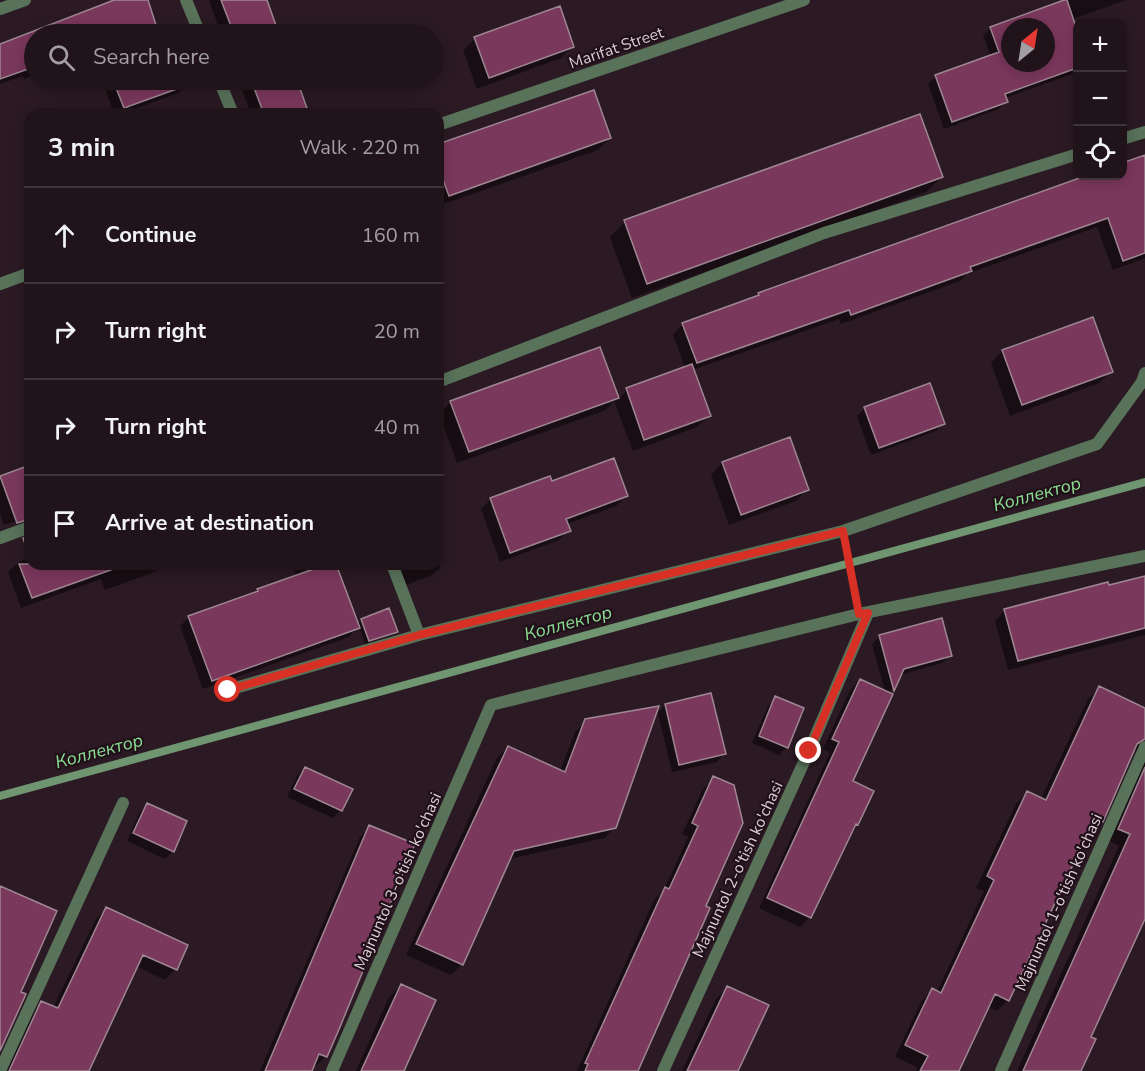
<!DOCTYPE html>
<html lang="en">
<head>
<meta charset="utf-8">
<style>
  :root { --surface:#20141a; --page:#2d2127; --text:#f1f3f6; --muted:#a29ea2; --line:#3d3339 }
  body { margin:0; font-family:"Nunito Sans",sans-serif; background:var(--page); color:var(--text) }
  .controls { position:absolute; right:18px; top:18px; display:grid; overflow:hidden; border-radius:12px; box-shadow:0 3px 15px #0003 }
  .controls button { width:54px; height:54px; display:grid; place-items:center; padding:0; border:0; border-bottom:2px solid var(--line); background:var(--surface); color:var(--text); font:30px sans-serif }
  .compass { position:absolute; left:1001px; top:18px; width:54px; height:54px; border-radius:50%; background:var(--surface); box-shadow:0 3px 15px #0003; rotate:30deg }
  .stop { position:absolute; width:18px; height:18px; margin:-14px; border:4px solid #d93025; border-radius:50%; background:#fff }
  .stop.end { background:#d93025; border-color:#fff; box-shadow:0 2px 6px #0008 }
  .list { margin:0; padding:0; list-style:none }
  h2 { display:flex; justify-content:space-between; align-items:center; height:78px; margin:0; padding:0 24px; font-size:26px }
  h2 small { font-size:20px; font-weight:400; color:var(--muted) }
  .list li { display:grid; grid-template-columns:39px 1fr auto; gap:18px; align-items:center; box-sizing:border-box; height:96px; padding:0 24px; border-top:2px solid var(--line) }
  .list b { display:block; font-size:22px; white-space:nowrap }
  .list em { font-size:20px; font-style:normal; color:var(--muted) }
  .icon { flex:none; width:33px; height:33px; fill:none; stroke:currentColor; stroke-width:2; stroke-linecap:round; stroke-linejoin:round }
  .map { position:relative; flex:none; width:1145px; height:1071px; overflow:hidden }
  .search { position:absolute; background:var(--surface); box-shadow:0 3px 15px #0003; left:24px; top:24px; width:420px; height:66px; display:flex; align-items:center; gap:15px; box-sizing:border-box; padding:0 21px; border-radius:33px; color:var(--muted); font-size:22px }
  .panel { position:absolute; background:var(--surface); box-shadow:0 3px 15px #0003; left:24px; top:108px; width:420px; height:462px; border-radius:18px }
  .map>svg:first-child { display:block }
  .shadow { fill:#0007; fill-rule:evenodd }
  .lines { fill:none; stroke-linecap:round; stroke-linejoin:round }
  .stream { stroke:#6f9571; stroke-width:8 }
  .building { fill:#7b385d; stroke:#9e8792; stroke-width:1.5; fill-rule:evenodd }
  .path { stroke:#75656d; stroke-width:4; stroke-dasharray:1.5 4.5; stroke-linecap:butt }
  .minor { stroke:#59725a; stroke-width:12 }
  .route { stroke:#d93025; stroke-width:8 }
  .labels { text-anchor:middle; stroke-width:4.5; stroke-linejoin:round; paint-order:stroke }
  .street-label { font-size:16px; fill:#dbced4; stroke:#211019 }
  .water-label { font-size:18px; font-style:italic; fill:#8bde91; stroke:#211019 }
</style>
</head>
<body>
<div class="map">
<svg width="1145" height="1071" viewBox="0 0 1145 1071">
  <rect width="100%" height="100%" fill="#2b1a23"/>
  <!-- shadow -->
  <path class="shadow" d="M120,0H146L158,34H34V75L24,79L23,76L0,84V45Z
    M209,0H265L278,34H221Z
    M1065,0H1126L1073,19L1078,30V72L1005,98L1006,101L999,109L944,129L928,84L936,76L991,56L983,36L991,28ZM1010,27H1046V63H1010Z
    M475,39L573,46L561,58L477,89L463,50Z
    M102,80H185L187,84L178,93L121,114H114Z
    M238,80H294L307,114H251Z
    M610,138L598,150L438,206V146Z
    M1145,156V258L1113,270L1097,227L967,274L960,281L841,324L839,319L692,370L709,415L697,427L633,451L614,401L606,410L457,463L439,414L451,402L600,349L618,399L627,390L685,368L673,334L683,324L1092,176H1122Z
    M942,177L926,192L632,298L610,237L625,222Z
    M1002,351L1111,371L1099,383L1010,416L991,363Z
    M865,408L943,423L936,431L871,455L857,416Z
    M789,439L807,489L796,501L729,525L711,475L722,463Z
    M30,466V516L4,525L0,514V478Z
    M551,483L626,496L616,506L567,524L569,530L559,540L500,562L481,509L491,499Z
    M30,558V564H176L105,590L101,579L21,608L8,572L19,562Z
    M438,561L440,568L432,575L406,585L398,564H438Z
    M291,564H335L357,625L361,620L388,610L396,632L393,635L365,644L359,626L349,637L203,689L180,626L189,617L296,576Z
    M1145,577V635L1008,670L995,621L1005,610Z
    M880,636L950,656L942,663L900,675L889,694L851,781L856,824L852,828L810,917L800,927L759,908L830,752L823,749L850,690L860,680L885,692L872,644Z
    M1099,688L1145,709V912L1089,1038L1079,1071H1017L1119,846L1108,840L1138,751L1133,750L1102,821L1090,832L1087,831L1008,1000L997,1011L987,1007L957,1071H916L917,1067L895,1057L921,1002L932,990L937,992L984,891L976,888L1016,804L1027,793L1041,799L1088,699Z
    M776,698L787,747L779,755L752,743L768,706Z
    M665,705L724,754L717,762L672,772L658,713Z
    M586,721L615,827L604,838L509,859L461,965L451,975L406,955L497,758L508,747L560,771L575,732Z
    M305,768L341,810L333,818L287,797L297,776Z
    M714,778L704,907L636,1071H577L654,900L664,890L688,837L682,834L703,789Z
    M148,805L173,851L165,859L127,841L140,812Z
    M370,827L326,1056L316,1066L313,1065L310,1071H260L360,837Z
    M106,909L186,945L175,969L165,980L136,966L87,1071H5L31,1013L41,1003L53,1008L96,919Z
    M401,986L402,1071H356L389,997Z
    M728,987L737,1071H682L716,999Z"/>
  <g class="lines">
    <!-- stream -->
    <path class="stream" d="M0,796L1145,482"/>
  </g>
  <!-- building -->
  <path class="building" d="M114,0H148L156,25L129,34H34V67L0,79V44Z
    M221,0H267L279,34H234Z
    M1064,0H1067L1077,30V68L1005,94L1008,102L952,122L935,75L999,52L990,27ZM1010,27H1046V63H1010Z
    M560,6L574,47L489,78L474,37Z
    M113,80H195L196,82L124,108Z
    M251,80H297L309,114H264Z
    M594,90L611,138L449,196L438,166V144Z
    M920,114L943,177L647,284L624,220Z
    M1145,155V253L1123,261L1108,218L970,267L972,271L851,315L849,310L697,363L682,323L759,295L758,293L1085,176H1122V163Z
    M1093,317L1113,372L1022,405L1002,350Z
    M600,347L619,398L469,452L450,401Z
    M692,364L711,416L644,440L626,388Z
    M930,383L945,424L879,448L864,407Z
    M790,437L809,490L741,515L722,462Z
    M614,458L628,496L566,519L571,531L510,553L490,498L550,476L552,481Z
    M30,465V519L17,523L0,476Z
    M30,536V550H27L23,538Z
    M19,564H118L119,567L32,598Z
    M328,564H336L360,628L212,681L188,616L258,591L257,589Z
    M1145,576V628L1018,661L1004,609L1108,582L1109,585Z
    M389,608L398,632L369,641L361,619Z
    M942,618L952,656L904,669L894,691L879,635Z
    M860,679L893,694L853,781L874,791L858,825L856,824L811,918L767,898L839,742L832,739Z
    M1099,686L1145,708V739L1137,744L1103,822L1095,818L1009,1001L995,994L959,1071H920L928,1056L905,1045L932,988L941,993L994,880L987,876L1027,791L1046,800Z
    M711,693L726,754L679,765L665,704Z
    M775,696L804,708L788,748L759,736Z
    M659,706L616,828L514,851L463,965L416,944L508,746L565,772L585,719Z
    M305,767L353,789L342,811L294,789Z
    M1145,767V919L1091,1037L1096,1039L1081,1071H1023L1130,834L1118,829Z
    M713,776L734,785L743,823L706,906L710,908L638,1071H585L588,1064L585,1063L665,887L669,889L698,826L692,823Z
    M147,803L187,821L174,852L133,833Z
    M369,825L415,844L340,1027L327,1057L319,1054L312,1071H265Z
    M0,886L57,911L21,992L26,994L0,1051Z
    M106,907L188,945L177,970L143,955L89,1071H9L41,1001L58,1008Z
    M401,984L436,1000L404,1071H361Z
    M727,986L769,1005L738,1071H687Z"/>
  <g class="lines">
    <!-- path -->
    <path class="path" d="M846,550L855,595"/>
    <!-- minor -->
    <path class="minor" d="M186,0L200,34
      M0,9L25,0
      M219,80L233,114
      M438,125L804,0
      M1122,139L1145,132
      M0,284L30,273
      M438,382L824,233L1078,154
      M0,538L30,527
      M392,564L419,635
      M228,690L419,635L843,531L1097,444L1142,382L1145,373
      M0,1071L123,803
      M332,1071L491,705L859,614L1145,556
      M663,1071L809,751L868,613
      M1001,1071L1145,747"/>
  </g>
  <g class="lines">
    <!-- route -->
    <path class="route" d="M228,690L419,635L843,531L859,614L868,613L809,751"/>
  </g>
  <g class="labels">
    <!-- street labels -->
    <g class="street-label">
      <text transform="translate(616 47) rotate(-19)" y="6">Marifat Street</text>
      <text transform="translate(737 869) rotate(-65)" y="6">Majnuntol 2-o'tish ko'chasi</text>
      <text transform="translate(397 881) rotate(-66)" y="6">Majnuntol 3-o'tish ko'chasi</text>
      <text transform="translate(1058 902) rotate(-66)" y="6">Majnuntol 1-o'tish ko'chasi</text>
    </g>
    <!-- water labels -->
    <g class="water-label">
      <text transform="translate(1037 494) rotate(-15)" y="6">Коллектор</text>
      <text transform="translate(568 623) rotate(-15)" y="6">Коллектор</text>
      <text transform="translate(99 751) rotate(-15)" y="6">Коллектор</text>
    </g>
  </g>
</svg>
<div class="controls">
<button>+</button>
<button>−</button>
<button><svg class="icon" aria-label="locate" viewBox="0 0 24 24"><circle cx="12" cy="12" r="6"/><path d="M12 2v4M12 18v4M2 12h4M18 12h4"/></svg></button>
</div>
<svg class="compass" viewBox="-18 -18 36 36"><path d="M0-13l5 13h-10z" fill="#e53935"/><path d="M0 13l5-13h-10z" fill="#a29ea2"/></svg>
<div class="stop" style="left:228px;top:690px"></div>
<div class="stop end" style="left:809px;top:751px"></div>
<div class="search"><svg class="icon" aria-label="search" viewBox="0 0 24 24"><circle cx="10" cy="10" r="6"/><path d="M15 15l6 6"/></svg>Search here</div>
<section class="panel">
<h2>3 min<small>Walk · 220 m</small></h2>
<ul class="list">
<li><svg class="icon" aria-label="ahead" viewBox="0 0 24 24"><path d="M12 20V5M6 11l6-6 6 6"/></svg><div><b>Continue</b></div><em>160 m</em></li>
<li><svg class="icon" aria-label="right" viewBox="0 0 24 24"><path d="M7 20v-9h11M14 6l5 5-5 5"/></svg><div><b>Turn right</b></div><em>20 m</em></li>
<li><svg class="icon" aria-label="right" viewBox="0 0 24 24"><path d="M7 20v-9h11M14 6l5 5-5 5"/></svg><div><b>Turn right</b></div><em>40 m</em></li>
<li><svg class="icon" aria-label="arrive" viewBox="0 0 24 24"><path d="M6 21V4h12l-3 4 3 4H6"/></svg><div><b>Arrive at destination</b></div></li>
</ul>
</section>
</div>
</body>
</html>
